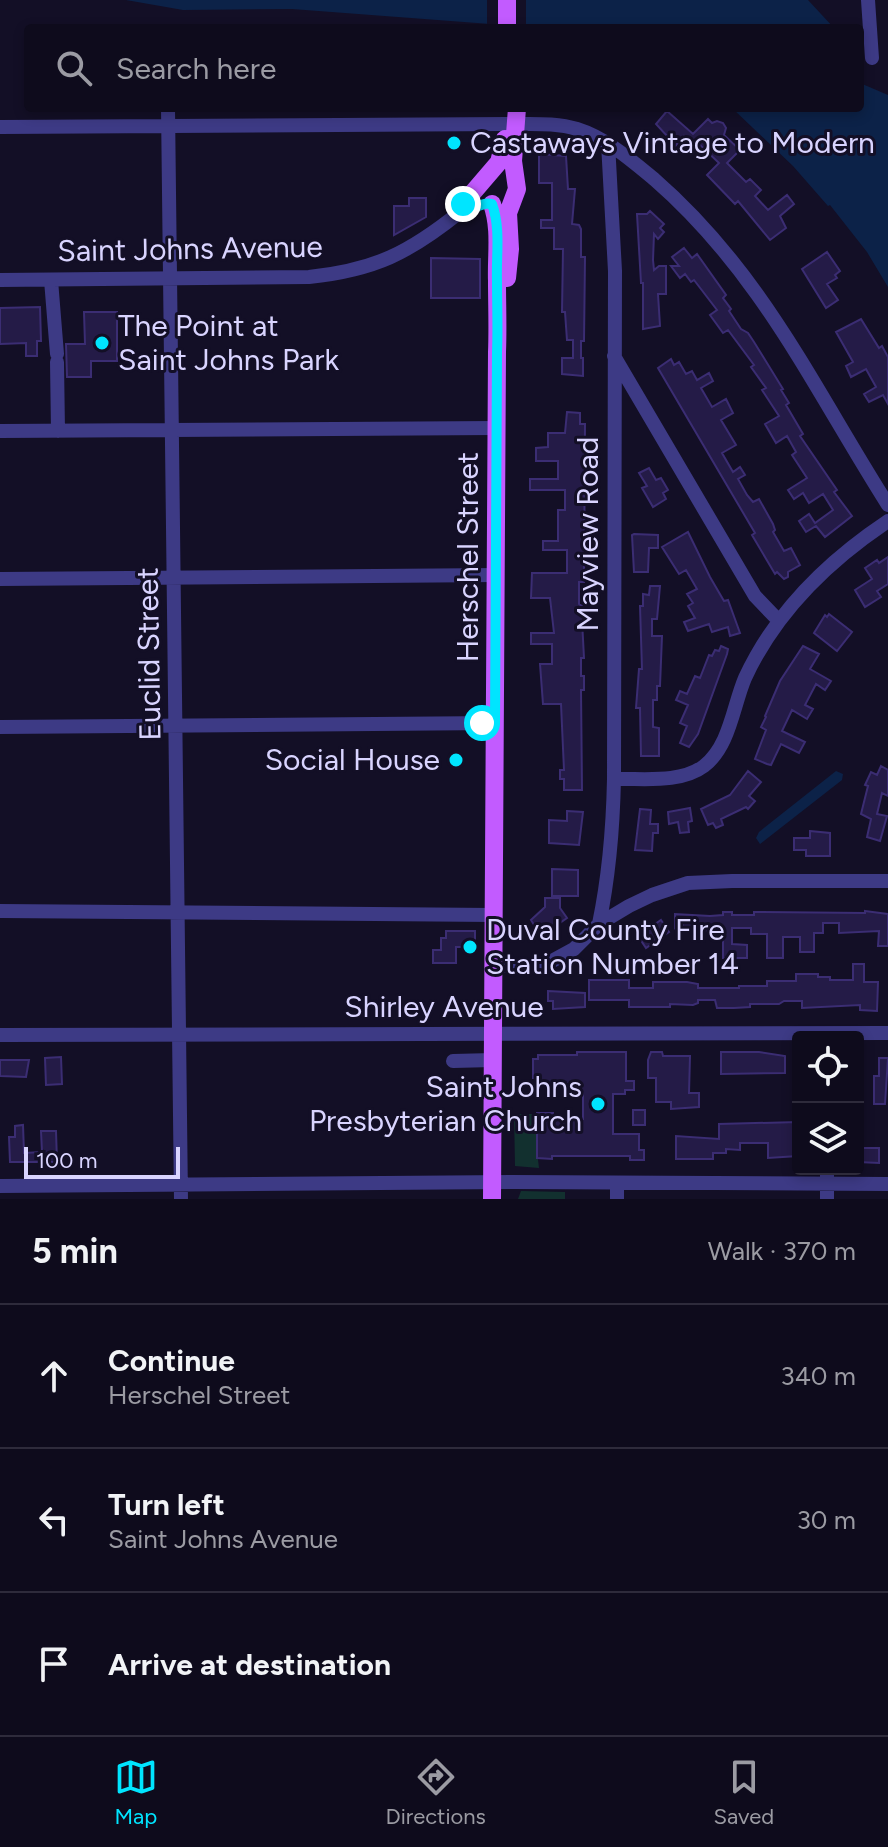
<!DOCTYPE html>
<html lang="en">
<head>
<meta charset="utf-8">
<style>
  :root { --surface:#0e0b1c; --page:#171425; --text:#f1f3f6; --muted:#9b9ba3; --line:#2e2b3b; --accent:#00e5ff }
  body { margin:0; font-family:Figtree,sans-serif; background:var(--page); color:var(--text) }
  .controls { position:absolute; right:24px; bottom:24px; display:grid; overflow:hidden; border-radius:8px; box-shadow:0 4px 12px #0003 }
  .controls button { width:72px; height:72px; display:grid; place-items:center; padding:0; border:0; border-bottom:2px solid var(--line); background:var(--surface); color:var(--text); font:40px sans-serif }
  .scale { position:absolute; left:24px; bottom:20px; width:156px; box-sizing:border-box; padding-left:8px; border:4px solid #d9d4ff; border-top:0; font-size:22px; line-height:28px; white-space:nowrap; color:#d9d4ff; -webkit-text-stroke:6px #130f26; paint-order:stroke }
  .stop { position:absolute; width:24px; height:24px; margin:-18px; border:6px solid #00e5ff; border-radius:50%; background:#fff }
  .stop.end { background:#00e5ff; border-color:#fff; box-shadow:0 2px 8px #0008 }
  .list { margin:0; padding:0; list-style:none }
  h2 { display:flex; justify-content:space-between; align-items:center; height:104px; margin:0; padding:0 32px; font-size:34px }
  h2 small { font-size:26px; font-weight:400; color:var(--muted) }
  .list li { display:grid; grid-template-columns:52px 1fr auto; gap:24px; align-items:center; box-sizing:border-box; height:144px; padding:0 32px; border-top:2px solid var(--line) }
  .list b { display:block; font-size:30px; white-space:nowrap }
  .list p { margin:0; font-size:26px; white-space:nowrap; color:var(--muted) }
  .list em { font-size:26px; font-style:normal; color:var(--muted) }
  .icon { flex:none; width:44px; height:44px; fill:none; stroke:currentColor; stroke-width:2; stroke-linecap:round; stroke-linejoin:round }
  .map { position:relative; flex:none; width:888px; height:1199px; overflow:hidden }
  .search { position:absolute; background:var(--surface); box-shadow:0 4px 12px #0003; left:24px; right:24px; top:24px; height:88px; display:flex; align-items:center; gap:20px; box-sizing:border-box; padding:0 28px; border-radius:8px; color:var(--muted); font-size:30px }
  .sheet { height:536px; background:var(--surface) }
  nav { display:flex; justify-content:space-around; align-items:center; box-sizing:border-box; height:112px; border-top:2px solid var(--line); background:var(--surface); font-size:22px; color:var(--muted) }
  nav a { display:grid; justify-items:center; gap:4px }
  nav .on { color:var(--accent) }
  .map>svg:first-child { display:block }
  .green { fill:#12302f }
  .water { fill:#0c2248 }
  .pier { fill:#130f26 }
  .building { fill:#241b47; stroke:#3b2d73; stroke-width:2 }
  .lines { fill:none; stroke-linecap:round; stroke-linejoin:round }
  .minor { stroke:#3d3a85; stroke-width:14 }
  .major { stroke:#c25bff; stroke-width:18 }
  .route { stroke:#00e5ff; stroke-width:10 }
  .poi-dot { fill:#00e5ff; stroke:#130f26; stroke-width:3 }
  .labels { text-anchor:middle; stroke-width:6; stroke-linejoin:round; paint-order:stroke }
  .poi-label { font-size:30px; fill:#d9d4ff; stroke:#130f26; text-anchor:start }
  .street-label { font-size:30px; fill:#d9d4ff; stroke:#130f26 }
</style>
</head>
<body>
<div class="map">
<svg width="888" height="1199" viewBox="0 0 888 1199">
  <rect width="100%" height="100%" fill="#130f26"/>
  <!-- green -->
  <path class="green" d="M514,1114H537L536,1143L539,1168L515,1166Z
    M521,1191L565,1192V1199H518Z"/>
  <!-- water -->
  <path class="water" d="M126,0H808L834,28H543L292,9L183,10Z
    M860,83L888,95V287L867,252L830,205L828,206L793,166L732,108H860Z
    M836,771L843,774L842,780L760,844L756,838L759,832Z"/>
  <!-- pier -->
  <path class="pier" d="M487,0H526V28H487Z"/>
  <!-- building -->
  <path class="building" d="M667,111L693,134L708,119L712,123L717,121L723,123L726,128L724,135L740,150L727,163L746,182L750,179L761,190L755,196L768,210L787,195L794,204L780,216L786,228L770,240L738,201L735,204L707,175L719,163L699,144L696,148L684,136L670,152L662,144L668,137L656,124Z
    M539,154L566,156L568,189H575L572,224L579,225L581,229V257H585L584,341H581V358H583V376L562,374V358H573V340H567L565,312H562L563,249H554V228H541V220H552V183H539Z
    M409,198H426V217L394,235V206H409Z
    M650,211L664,224L660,228L664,232L658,239L654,234L653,260L654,270L659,266H666V294H658L660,326L643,329V283H641L637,214H647Z
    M684,248L692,258L697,254L726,295L723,298L731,309L729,311L741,329L748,333L754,342L783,389L781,390L789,403L786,405L803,434L800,436L837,490L834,492L852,516L825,537L816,526L806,532L799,521L809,514L815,523L833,510L823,494L809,503L803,493L794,499L788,490L807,478L792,455L796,452L787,436L776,443L765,424L779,416L762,390L766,388L751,367L754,365L728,330L723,333L710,315L717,310L694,280L691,282L685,274L680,278L671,266H679L672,257Z
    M827,252L840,271L835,275L837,278L827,284L838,300L826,308L802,269Z
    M431,258L480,259V298H431Z
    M40,307L41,341H37V356H26V343L0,344V308Z
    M84,312H117V361H91V377H67L66,344H85Z
    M861,319L879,348L882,346L888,357V404L883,395L869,402L864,394L876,387L866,369L851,377L846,366L853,362L836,332Z
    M671,359L674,365L679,362L686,374L692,371L697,380L709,373L713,381L701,388L712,407L726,399L733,413L721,420L736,445L722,453L733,472L740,467L745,475L738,479L747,495L753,502L759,499L773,524L775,530L773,532L784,551L791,548L800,565L788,572V577L784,579L777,572L775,574L752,535L755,533L658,368Z
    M567,412L580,413V424H585L584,582H579V604L585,608V620H582L584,658H581V676H584V690H581L582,790H564V779H560V770H564L561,704H543L540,664H552V644H531V633H554L550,598H531L532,573H567V550H543V541H558V510H565V490H530V479H558V461H536V448L548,447V433H565Z
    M649,468L656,480L661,478L668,490L663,493L666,499L653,507L642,488L647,486L639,473Z
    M688,532L710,577L724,601L728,600L740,633L730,636L728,627L712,632L709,624L688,631L684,622L695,618L688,606L693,603L687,594L697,589L686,570L679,574L662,547Z
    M634,534L658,535V548H649L648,572H634L632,535Z
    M888,557V584L877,591L881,597L865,607L855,590L872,579L865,568L877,560L879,563Z
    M650,586H660L657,619H652V636H662L660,686H657V700H653V727L659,728V756H641L640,708H636L639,669H642L640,606H643V594L649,595Z
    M829,614L852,632L837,651L814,633L825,615L827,617Z
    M721,646L728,649L727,654L698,734L689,747L680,743L687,726L680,723L688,705L676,700L680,691L687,694L695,676L700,678L709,655L712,656L715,650L719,651Z
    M803,646L819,654L810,669L831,681L825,690L816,684L805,705L813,709L807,719L792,710L782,731L805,742L799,753L781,744L771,765L767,764L755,759L766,730L761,727L766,717L765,716L780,681Z
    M881,766L888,770V796L882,793L877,814L887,816L880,841L867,837L871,819L861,814L868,786L865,785L871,772L877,775Z
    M748,771L761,782L749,796L755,801L748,809L746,807L721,819L723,825L716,828L713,823L708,825L701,809L730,795Z
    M690,808L692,821L688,822L689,832L680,833L678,822L669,824L668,812Z
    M640,809L651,810L650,824H658V833H653L652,851L635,850Z
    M567,811L583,812L579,845L549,843V820L567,821Z
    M810,831L830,833V856H806V850H794V838H810Z
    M552,869L578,870V896H552Z
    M545,898H560V908L567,918L541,936L531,920L545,907Z
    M865,911L888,914V946H878L879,931L839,933V923H823V933H814V952H800V937H783V958H767V934H751V928H732V944L747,945V958H723V931L702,930V934H693V930H683V923L675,928V914L710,916L723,915V912H732V915H754V912L865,913Z
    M661,920L669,932L646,948L638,936Z
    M446,931H475V947H456V963H433V950H441V938H446Z
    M853,964H864V982H878L877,1011L860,1010V1005L802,1008V1001H784L779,1004H750V1007L734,1008H717L715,1000H698V1003L693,1005L670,1004V1007H629V1000H589V980H629V988H653V982H687L698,984V988H739V986H767V981H796V974H818V977H830V980H853Z
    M548,991L585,993V1007L553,1009V1001H548Z
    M577,1052H626V1081H634V1090H625V1094H613V1134H639V1150H644V1160H630V1156H552V1159L537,1158V1113H553V1119H583V1093H577V1083H538V1078H533V1059H538V1055H577Z
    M651,1052H662L663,1056H690L689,1093H699V1107L671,1109V1102H656V1078H648V1060Z
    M721,1052H759L785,1056V1073L721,1074Z
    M61,1057L62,1084L46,1085L45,1058Z
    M879,1058H888L885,1104H874V1076H879Z
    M0,1060H29L26,1077L0,1076Z
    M633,1110H645V1125H633Z
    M798,1122V1156L768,1158V1143H740V1150L726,1149V1153H713V1159H676V1136L719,1139V1124Z
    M23,1125L24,1153L42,1152L41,1131H56L57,1162H10L9,1137H15V1126Z
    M858,1148H879V1163L858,1162Z"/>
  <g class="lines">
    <!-- minor -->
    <path class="minor" d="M868,0L872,58
      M168,108L181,1199
      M517,124C537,124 558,123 577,129C606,138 631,160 654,179C762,273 813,387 888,505
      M0,127L507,124
      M0,280L309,277C375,270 409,253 460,212
      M51,280L57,354
      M614,356L755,596L779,621
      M57,362L58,431
      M0,431L496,428
      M0,579L496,575
      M0,727L495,723
      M614,779C642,778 680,784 704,766C730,746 733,706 745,678C776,611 828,561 888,521
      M0,911L494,915
      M599,924C609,876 613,828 614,779L615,271L608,143
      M494,966L533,965L552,961L574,949L599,924L629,906L652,895L688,883L732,881H888
      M0,1035L888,1033
      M453,1061L493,1060
      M617,1183V1199
      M0,1186L514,1182L888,1184
      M827,1199V1169"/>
    <!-- major -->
    <path class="major" d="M507,0V28
      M492,204C501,229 496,255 497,281C497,305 498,328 497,352L492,1199
      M460,212L463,204L499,162L505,139
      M507,278L510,249L508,213L517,189L513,161L517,108"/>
  </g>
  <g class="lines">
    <!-- route -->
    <path class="route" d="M463,204L460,212C472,213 480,201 492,204C501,229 496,255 497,281C497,305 498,328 497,352L495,723H482"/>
  </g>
  <!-- markers -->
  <g class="poi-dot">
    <circle cx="454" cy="143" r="8"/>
    <circle cx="102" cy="343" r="8"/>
    <circle cx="456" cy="760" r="8"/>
    <circle cx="470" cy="947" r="8"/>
    <circle cx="598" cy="1104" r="8"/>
  </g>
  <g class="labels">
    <!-- poi labels -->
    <g class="poi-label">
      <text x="470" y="153">Castaways Vintage to Modern</text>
      <text x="118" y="336">The Point at<tspan x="118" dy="34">Saint Johns Park</tspan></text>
      <text x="440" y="770" text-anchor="end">Social House</text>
      <text x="486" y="940">Duval County Fire<tspan x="486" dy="34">Station Number 14</tspan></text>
      <text x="582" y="1097" text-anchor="end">Saint Johns<tspan x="582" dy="34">Presbyterian Church</tspan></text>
    </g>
    <!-- street labels -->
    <g class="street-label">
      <text transform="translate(190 249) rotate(-1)" y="10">Saint Johns Avenue</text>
      <text transform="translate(588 534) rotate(-90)" y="10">Mayview Road</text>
      <text transform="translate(468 557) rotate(-90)" y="10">Herschel Street</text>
      <text transform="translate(149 654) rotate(-91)" y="10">Euclid Street</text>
      <text x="444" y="1017">Shirley Avenue</text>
    </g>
  </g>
</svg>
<div class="controls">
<button><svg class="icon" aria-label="locate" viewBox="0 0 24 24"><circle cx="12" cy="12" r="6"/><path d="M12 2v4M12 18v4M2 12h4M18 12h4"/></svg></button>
<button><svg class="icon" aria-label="layers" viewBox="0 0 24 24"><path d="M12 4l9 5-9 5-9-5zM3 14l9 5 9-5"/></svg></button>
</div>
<div class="scale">100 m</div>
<div class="stop" style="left:482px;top:723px"></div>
<div class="stop end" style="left:463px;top:204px"></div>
<div class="search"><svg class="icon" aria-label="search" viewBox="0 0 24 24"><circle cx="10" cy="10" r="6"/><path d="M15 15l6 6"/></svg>Search here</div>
</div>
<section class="sheet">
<h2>5 min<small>Walk · 370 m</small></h2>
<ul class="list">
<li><svg class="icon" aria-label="ahead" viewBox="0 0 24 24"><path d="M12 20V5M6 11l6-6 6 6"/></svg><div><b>Continue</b><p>Herschel Street</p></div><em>340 m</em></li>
<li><svg class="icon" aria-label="left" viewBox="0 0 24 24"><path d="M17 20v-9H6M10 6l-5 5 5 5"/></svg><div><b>Turn left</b><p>Saint Johns Avenue</p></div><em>30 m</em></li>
<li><svg class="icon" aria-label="arrive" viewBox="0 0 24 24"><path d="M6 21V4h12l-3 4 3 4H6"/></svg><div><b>Arrive at destination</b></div></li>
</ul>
</section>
<nav>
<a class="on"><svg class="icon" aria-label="map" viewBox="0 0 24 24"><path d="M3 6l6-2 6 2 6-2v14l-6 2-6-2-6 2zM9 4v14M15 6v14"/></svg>Map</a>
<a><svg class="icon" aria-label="directions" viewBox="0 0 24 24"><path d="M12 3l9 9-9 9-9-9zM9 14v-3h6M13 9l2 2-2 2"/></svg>Directions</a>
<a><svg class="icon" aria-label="saved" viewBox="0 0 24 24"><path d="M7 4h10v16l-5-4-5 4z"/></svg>Saved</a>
</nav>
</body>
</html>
